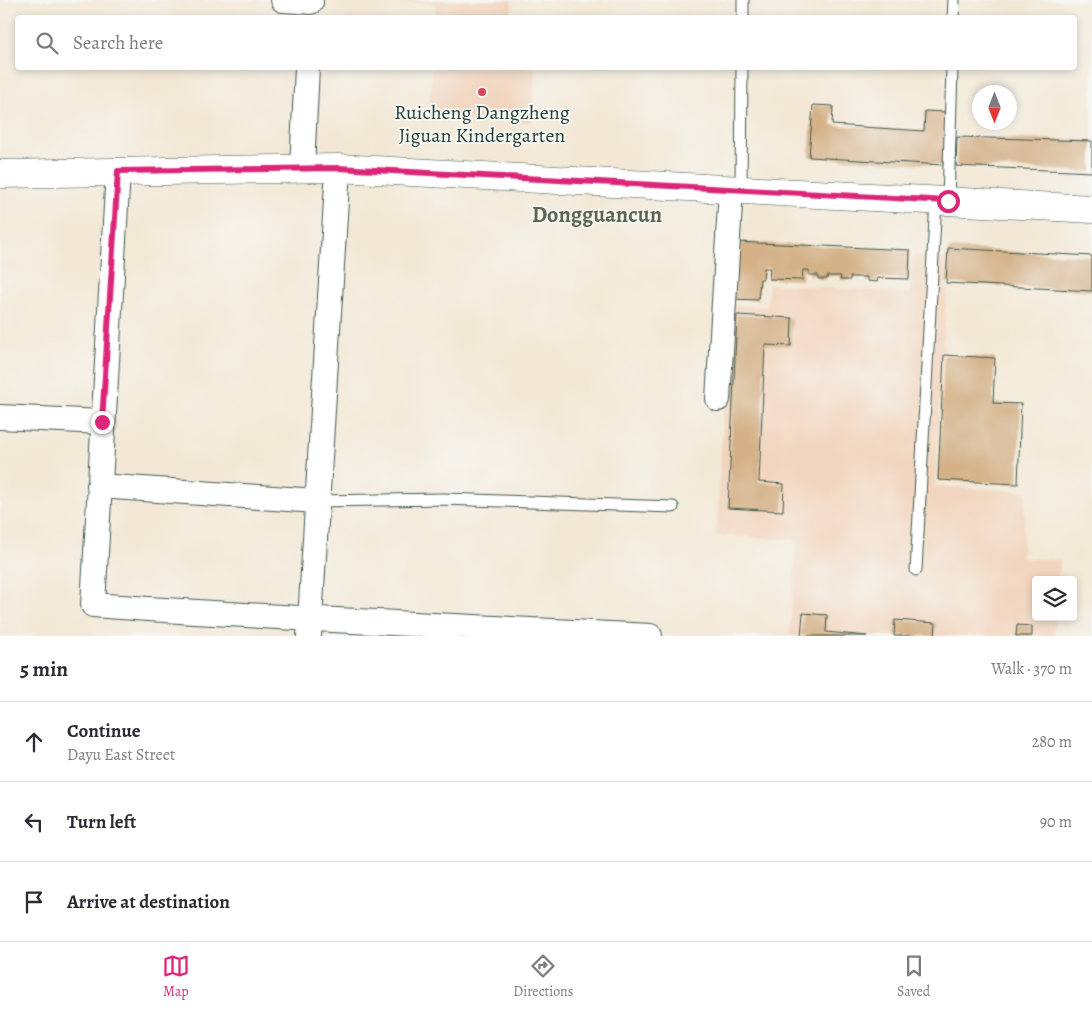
<!DOCTYPE html>
<html lang="en">
<head>
<meta charset="utf-8">
<style>
  :root { --surface:#fff; --page:#f7f7f7; --text:#2b2b33; --muted:#7c7c81; --line:#e1e1e2; --accent:#db2777 }
  body { margin:0; font-family:Alegreya,serif; background:var(--page); color:var(--text) }
  .controls { position:absolute; right:15px; bottom:15px; display:grid; overflow:hidden; border-radius:5px; box-shadow:0 2px 8px #0003 }
  .controls button { width:45px; height:45px; display:grid; place-items:center; padding:0; border:0; border-bottom:1px solid var(--line); background:var(--surface); color:var(--text); font:25px sans-serif }
  .compass { position:absolute; left:972px; top:85px; width:45px; height:45px; border-radius:50%; background:var(--surface); box-shadow:0 2px 8px #0003; rotate:180deg }
  .stop { position:absolute; width:15px; height:15px; margin:-11px; border:4px solid #db2777; border-radius:50%; background:#fff }
  .stop.end { background:#db2777; border-color:#fff; box-shadow:0 1px 5px #0008 }
  .list { margin:0; padding:0; list-style:none }
  h2 { display:flex; justify-content:space-between; align-items:center; height:65px; margin:0; padding:0 20px; font-size:21px }
  h2 small { font-size:16px; font-weight:400; color:var(--muted) }
  .list li { display:grid; grid-template-columns:32px 1fr auto; gap:15px; align-items:center; box-sizing:border-box; height:80px; padding:0 20px; border-top:1px solid var(--line) }
  .list b { display:block; font-size:19px; white-space:nowrap }
  .list p { margin:0; font-size:16px; white-space:nowrap; color:var(--muted) }
  .list em { font-size:16px; font-style:normal; color:var(--muted) }
  .icon { flex:none; width:28px; height:28px; fill:none; stroke:currentColor; stroke-width:2; stroke-linecap:round; stroke-linejoin:round }
  .map { position:relative; flex:none; width:1092px; height:636px; overflow:hidden }
  .search { position:absolute; background:var(--surface); box-shadow:0 2px 8px #0003; left:15px; right:15px; top:15px; height:55px; display:flex; align-items:center; gap:12px; box-sizing:border-box; padding:0 18px; border-radius:5px; color:var(--muted); font-size:19px }
  .sheet { height:305px; background:var(--surface) }
  nav { display:flex; justify-content:space-around; align-items:center; box-sizing:border-box; height:70px; border-top:1px solid var(--line); background:var(--surface); font-size:14px; color:var(--muted) }
  nav a { display:grid; justify-items:center; gap:2px }
  nav .on { color:var(--accent) }
  .map>svg:first-child { display:block }
  .built { fill:#f2d5be }
  .building { fill:#d4b187 }
  .lines { fill:none; stroke-linecap:round; stroke-linejoin:round }
  .service-casing { stroke:#3f574c; stroke-width:13 }
  .minor-casing { stroke:#3f574c; stroke-width:26 }
  .tertiary-casing { stroke:#3f574c; stroke-width:29 }
  .service { stroke:#fff; stroke-width:11 }
  .minor { stroke:#fff; stroke-width:24 }
  .tertiary { stroke:#fff; stroke-width:28 }
  .route { stroke:#db2777; stroke-width:6 }
  .poi-dot { fill:#d1495b; stroke:#f6f6f2; stroke-width:2 }
  .labels { text-anchor:middle; stroke-width:4; stroke-linejoin:round; paint-order:stroke }
  .poi-label { font-size:20px; fill:#1f3d34; stroke:#f6f6f2 }
  .quarter-label { font-size:22px; font-weight:bold; fill:#5e6651; stroke:#f6f6f2 }
</style>
</head>
<body>
<div class="map">
<svg width="1092" height="636" viewBox="0 0 1092 636">
  <rect width="100%" height="100%" fill="#f6f6f2"/>
  <filter id="ink" filterUnits="userSpaceOnUse"><feTurbulence type="fractalNoise" baseFrequency=".02" numOctaves="2"/><feDisplacementMap in="SourceGraphic" scale="10" xChannelSelector="R" yChannelSelector="G"/><feConvolveMatrix kernelMatrix="1 2 1 2 8 2 1 2 1" color-interpolation-filters="sRGB"/></filter>
  <filter id="wash" filterUnits="userSpaceOnUse"><feTurbulence type="fractalNoise" baseFrequency=".0096" numOctaves="4" result="noise"/><feDisplacementMap in="SourceGraphic" scale="20" xChannelSelector="R" yChannelSelector="G"/><feGaussianBlur stdDeviation="1.12" result="paint"/><feColorMatrix in="noise" values="0 0 0 0 0 0 0 0 0 0 0 0 0 0 0 0 0 1.4 0 .05"/><feComposite in="paint" operator="in"/></filter>
  <g filter="url(#wash)">
    <rect width="100%" height="100%" fill="#f3e8d6"/>
    <!-- built -->
    <path class="built" d="M512,0V18L435,17L436,3L384,1Z
      M432,68H535L532,122L429,116Z
      M912,256L946,258L944,288L947,289L935,486L1026,492L1022,558L1060,560L1058,580H1036V617H1056L1054,636H790L796,540L716,535L730,305L767,307L769,284L910,293Z"/>
    <g id="blocks">
      <!-- building -->
      <path class="building" d="M813,105L833,106L832,125L924,131L925,111L946,112L943,165L809,157Z
        M957,137L1092,141V172L956,166Z
        M736,242L910,250L909,279L878,278L877,282L867,281V277H850V280H840L841,276H827V279H818V275H809V270H803L802,280L769,279L770,268H764L763,279H760L758,300L733,299Z
        M948,248L1092,256V291L946,283Z
        M737,315L792,318L791,346L765,345L759,482L784,484L783,511L728,508Z
        M944,355L995,358L993,403L1021,404L1018,484L938,480Z
        M803,613L827,615L826,632L867,636H801Z
        M895,620L936,623L935,636H894Z
        M1017,625L1032,626V636H1016Z"/>
    </g>
  </g>
  <g filter="url(#ink)">
    <use href="#blocks" fill-opacity="0" stroke="#3f574c" stroke-width="1"/>
    <g class="lines">
      <defs>
        <path id="service" d="M743,18V0
          M953,18L954,0
          M741,189L742,68
          M948,201L952,68
          M317,501L444,499L673,507
          M916,570L936,200"/>
        <path id="minor" d="M283,0L311,2
          M302,167L307,68
          M118,171L93,605C278,619 464,626 650,636
          M718,399L731,189
          M0,417L102,422
          M99,486L317,501
          M309,636L338,168"/>
        <path id="tertiary" d="M0,174L338,168L1092,209"/>
      </defs>
      <!-- service casing -->
      <use href="#service" class="service-casing"/>
      <!-- minor casing -->
      <use href="#minor" class="minor-casing"/>
      <!-- tertiary casing -->
      <use href="#tertiary" class="tertiary-casing"/>
      <!-- service -->
      <use href="#service" class="service"/>
      <!-- minor -->
      <use href="#minor" class="minor"/>
      <!-- tertiary -->
      <use href="#tertiary" class="tertiary"/>
    </g>
  </g>
  <g class="lines" filter="url(#ink)">
    <!-- route -->
    <path class="route" d="M102,422L118,171L338,168L948,201"/>
  </g>
  <!-- markers -->
  <circle class="poi-dot" cx="482" cy="92" r="5"/>
  <g class="labels">
    <!-- poi labels -->
    <g class="poi-label">
      <text x="482" y="119">Ruicheng Dangzheng<tspan x="482" dy="23">Jiguan Kindergarten</tspan></text>
    </g>
    <!-- quarter labels -->
    <g class="quarter-label">
      <text x="597" y="222">Dongguancun</text>
    </g>
  </g>
</svg>
<div class="controls">
<button><svg class="icon" aria-label="layers" viewBox="0 0 24 24"><path d="M12 4l9 5-9 5-9-5zM3 14l9 5 9-5"/></svg></button>
</div>
<svg class="compass" viewBox="-18 -18 36 36"><path d="M0-13l5 13h-10z" fill="#e53935"/><path d="M0 13l5-13h-10z" fill="#7c7c81"/></svg>
<div class="stop" style="left:948px;top:201px"></div>
<div class="stop end" style="left:102px;top:422px"></div>
<div class="search"><svg class="icon" aria-label="search" viewBox="0 0 24 24"><circle cx="10" cy="10" r="6"/><path d="M15 15l6 6"/></svg>Search here</div>
</div>
<section class="sheet">
<h2>5 min<small>Walk · 370 m</small></h2>
<ul class="list">
<li><svg class="icon" aria-label="ahead" viewBox="0 0 24 24"><path d="M12 20V5M6 11l6-6 6 6"/></svg><div><b>Continue</b><p>Dayu East Street</p></div><em>280 m</em></li>
<li><svg class="icon" aria-label="left" viewBox="0 0 24 24"><path d="M17 20v-9H6M10 6l-5 5 5 5"/></svg><div><b>Turn left</b></div><em>90 m</em></li>
<li><svg class="icon" aria-label="arrive" viewBox="0 0 24 24"><path d="M6 21V4h12l-3 4 3 4H6"/></svg><div><b>Arrive at destination</b></div></li>
</ul>
</section>
<nav>
<a class="on"><svg class="icon" aria-label="map" viewBox="0 0 24 24"><path d="M3 6l6-2 6 2 6-2v14l-6 2-6-2-6 2zM9 4v14M15 6v14"/></svg>Map</a>
<a><svg class="icon" aria-label="directions" viewBox="0 0 24 24"><path d="M12 3l9 9-9 9-9-9zM9 14v-3h6M13 9l2 2-2 2"/></svg>Directions</a>
<a><svg class="icon" aria-label="saved" viewBox="0 0 24 24"><path d="M7 4h10v16l-5-4-5 4z"/></svg>Saved</a>
</nav>
</body>
</html>
